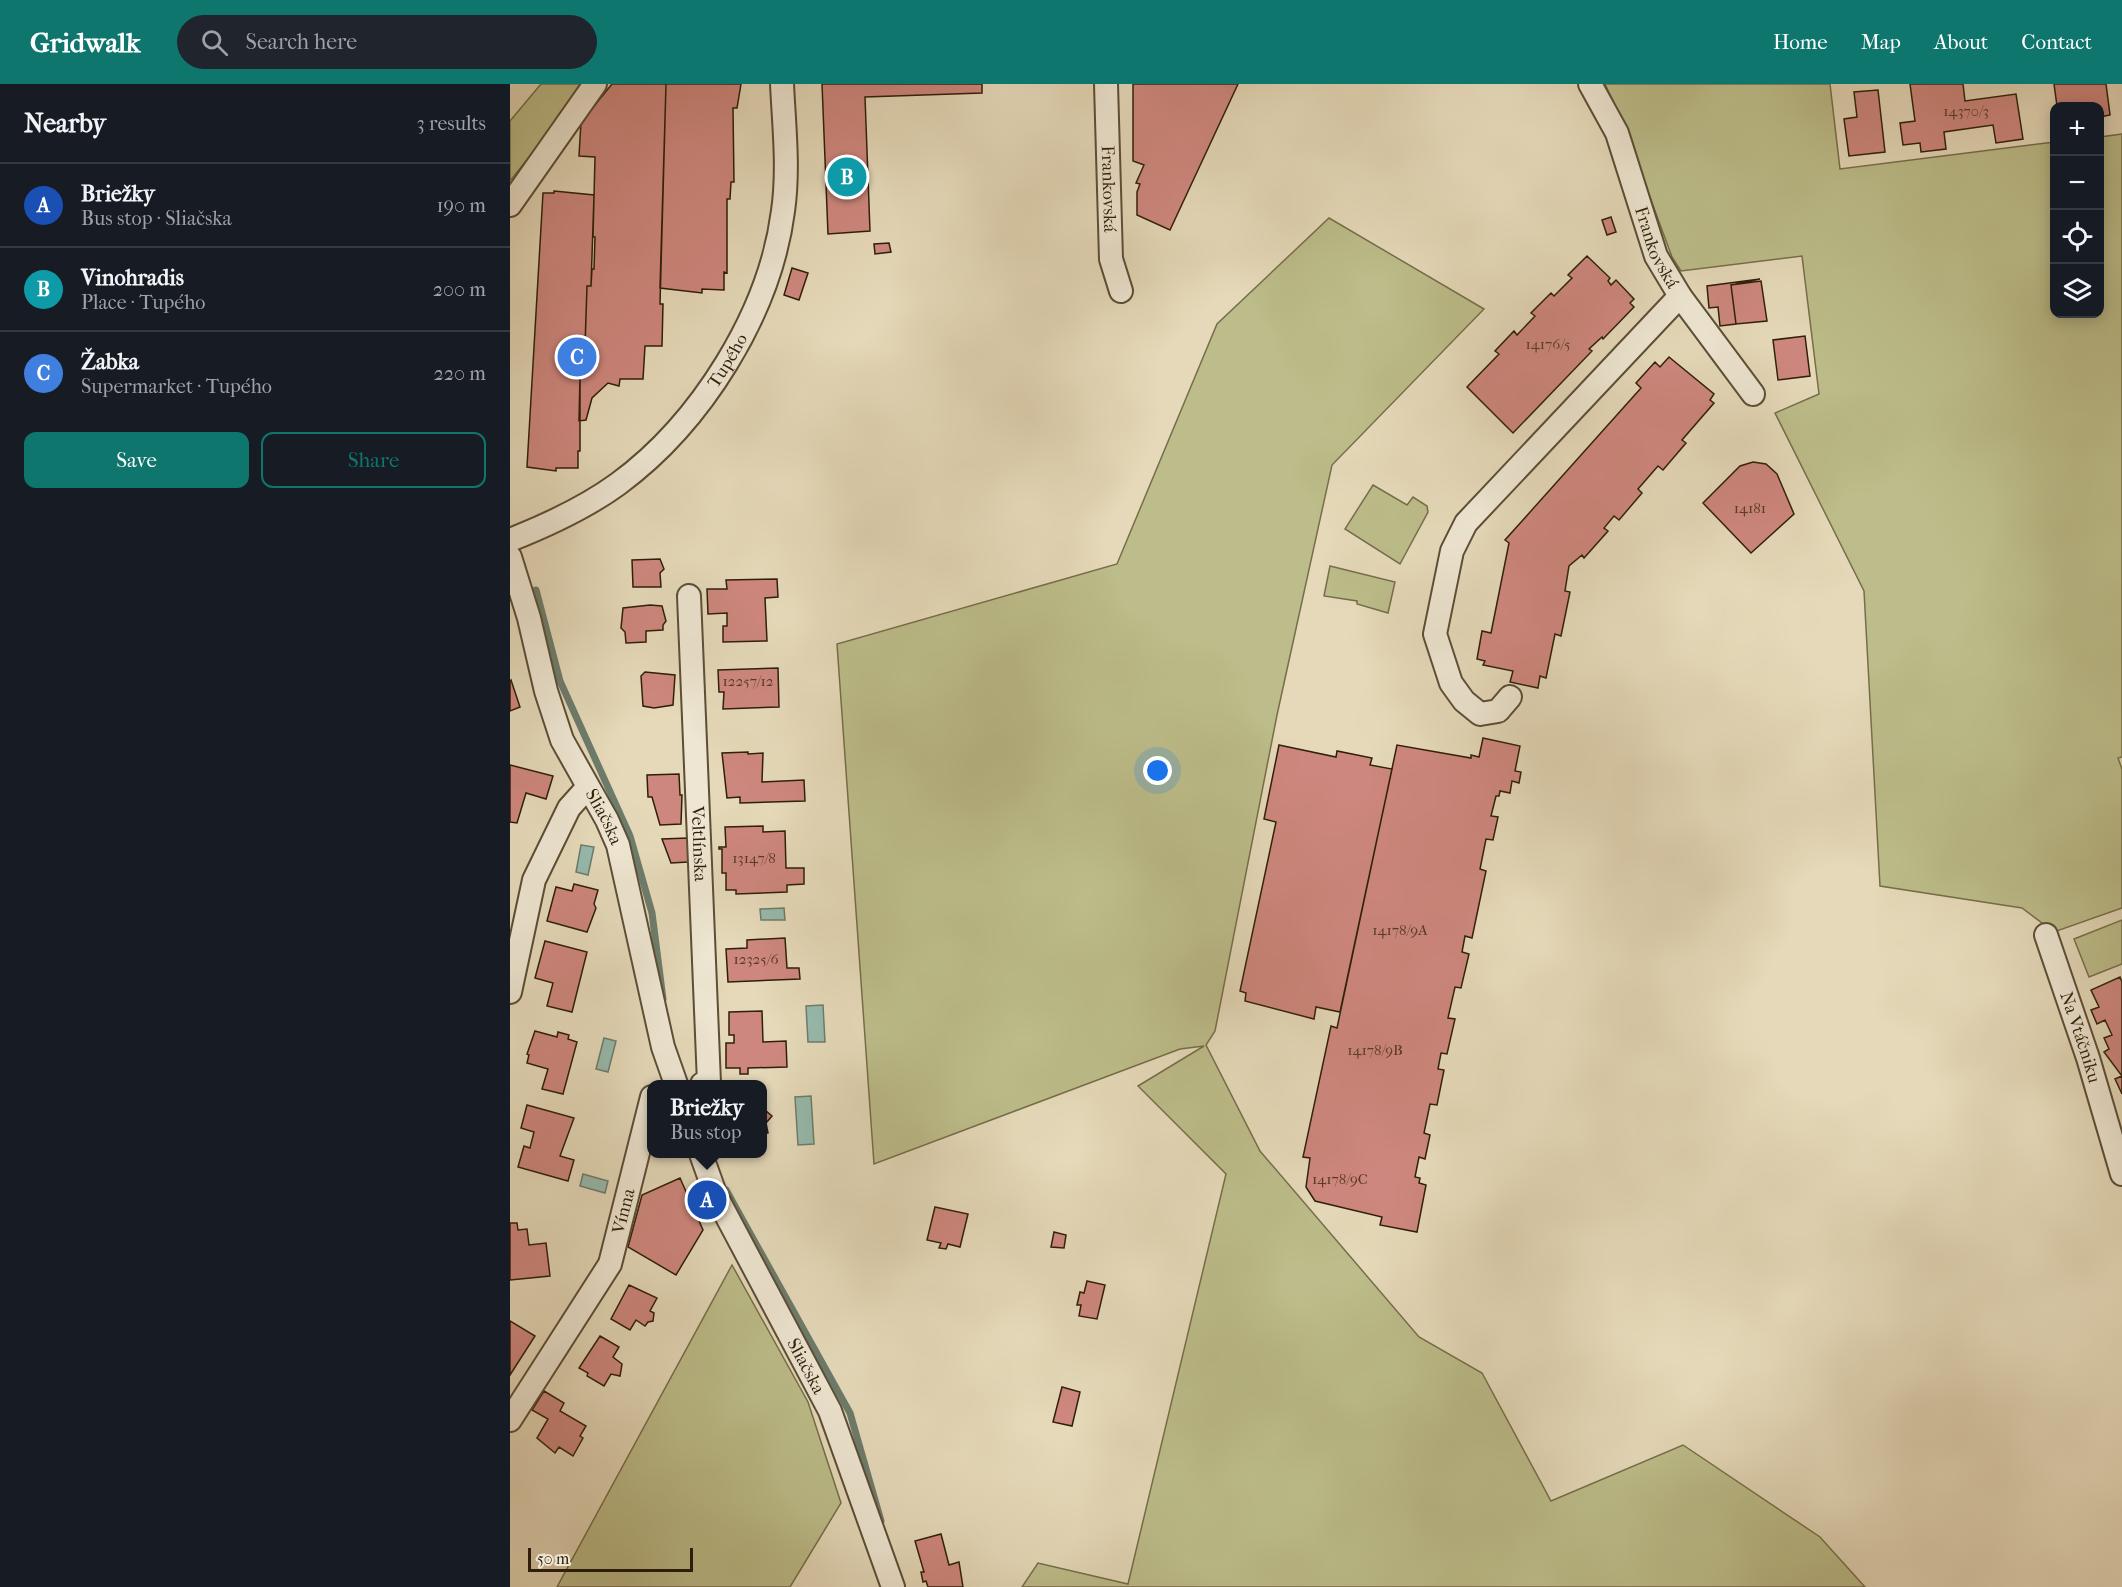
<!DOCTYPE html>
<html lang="en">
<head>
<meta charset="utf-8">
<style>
  :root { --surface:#171b24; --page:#20242c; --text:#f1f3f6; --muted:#9ea1a6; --line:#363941; --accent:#0f766e }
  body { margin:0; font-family:"IM FELL French Canon",serif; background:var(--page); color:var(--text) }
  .controls { position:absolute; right:18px; top:18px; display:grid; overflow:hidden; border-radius:12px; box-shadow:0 3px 15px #0003 }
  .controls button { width:54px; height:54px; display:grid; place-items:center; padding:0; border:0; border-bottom:2px solid var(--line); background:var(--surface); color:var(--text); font:30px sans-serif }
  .scale { position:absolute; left:18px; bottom:15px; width:165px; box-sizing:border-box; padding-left:6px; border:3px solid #2f1f0a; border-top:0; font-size:16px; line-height:21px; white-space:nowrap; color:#2f1f0a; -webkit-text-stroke:4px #eee6d2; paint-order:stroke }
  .you { position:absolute; left:648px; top:687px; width:21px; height:21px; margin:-15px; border:4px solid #fff; border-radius:50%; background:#1a73e8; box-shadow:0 0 0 9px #1a73e833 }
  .badge { display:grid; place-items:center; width:39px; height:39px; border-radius:50%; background:var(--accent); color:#fff; font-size:20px; font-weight:700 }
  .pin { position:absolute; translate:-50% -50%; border:3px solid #fff; box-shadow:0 2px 6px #0006 }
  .popup { position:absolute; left:137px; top:996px; width:120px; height:78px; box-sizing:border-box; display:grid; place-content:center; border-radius:12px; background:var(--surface); filter:drop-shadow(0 2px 4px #0005); font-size:20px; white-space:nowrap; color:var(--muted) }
  .popup b { font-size:22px; color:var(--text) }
  .popup::after { content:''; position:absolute; left:50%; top:100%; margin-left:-12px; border:12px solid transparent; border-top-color:var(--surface) }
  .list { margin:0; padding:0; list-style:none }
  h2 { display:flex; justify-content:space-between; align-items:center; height:78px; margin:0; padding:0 24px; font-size:26px }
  h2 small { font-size:20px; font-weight:400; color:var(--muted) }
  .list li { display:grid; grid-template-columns:39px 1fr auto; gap:18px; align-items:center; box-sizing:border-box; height:84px; padding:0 24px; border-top:2px solid var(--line) }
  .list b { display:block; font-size:22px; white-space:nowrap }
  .list p { margin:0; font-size:20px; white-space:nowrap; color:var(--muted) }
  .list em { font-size:20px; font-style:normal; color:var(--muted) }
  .actions { display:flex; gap:12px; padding:18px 24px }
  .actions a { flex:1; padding:14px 0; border:2px solid var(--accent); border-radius:12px; text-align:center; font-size:21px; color:var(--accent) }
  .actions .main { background:var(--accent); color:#fff }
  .icon { flex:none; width:33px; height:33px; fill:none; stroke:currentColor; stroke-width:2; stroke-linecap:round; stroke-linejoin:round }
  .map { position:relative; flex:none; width:1612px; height:1503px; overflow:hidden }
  header { display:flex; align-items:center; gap:36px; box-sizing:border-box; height:84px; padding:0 30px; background:var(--accent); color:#fff }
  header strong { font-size:28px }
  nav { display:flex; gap:33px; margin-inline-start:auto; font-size:21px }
  .search { width:420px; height:54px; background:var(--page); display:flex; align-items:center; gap:15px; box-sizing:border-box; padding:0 21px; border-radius:33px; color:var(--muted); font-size:22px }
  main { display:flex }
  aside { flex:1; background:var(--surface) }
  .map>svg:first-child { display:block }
  .green { fill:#bcbd8a; stroke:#766e4a; stroke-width:1.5 }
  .water { fill:#96baad; stroke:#6d7c6c; stroke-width:1.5 }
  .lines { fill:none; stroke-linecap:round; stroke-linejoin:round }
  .stream { stroke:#6d7c6c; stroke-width:7 }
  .building { fill:#ce877e; stroke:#2f1f0a; stroke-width:1.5 }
  .minor-casing { stroke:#5c4e36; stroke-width:26 }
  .minor { stroke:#eee6d2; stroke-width:22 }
  .labels { text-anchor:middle; stroke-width:6; stroke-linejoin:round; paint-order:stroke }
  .number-label { font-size:15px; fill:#573927 }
  .street-label { font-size:18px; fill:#2f1f0a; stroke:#eee6d2 }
</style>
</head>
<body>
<header>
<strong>Gridwalk</strong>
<div class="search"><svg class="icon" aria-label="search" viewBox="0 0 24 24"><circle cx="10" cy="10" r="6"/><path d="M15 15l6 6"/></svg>Search here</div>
<nav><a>Home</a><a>Map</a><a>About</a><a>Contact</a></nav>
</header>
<main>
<aside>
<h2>Nearby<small>3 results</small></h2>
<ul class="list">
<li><span class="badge" style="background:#1a4fb4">A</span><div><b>Briežky</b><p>Bus stop · Sliačska</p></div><em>190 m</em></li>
<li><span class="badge" style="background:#0f9aa8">B</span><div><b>Vinohradis</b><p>Place · Tupého</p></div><em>200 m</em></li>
<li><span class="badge" style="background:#3f7fe0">C</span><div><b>Žabka</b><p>Supermarket · Tupého</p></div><em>220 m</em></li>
</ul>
<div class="actions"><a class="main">Save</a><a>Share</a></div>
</aside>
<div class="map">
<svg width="1612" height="1503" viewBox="0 0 1612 1503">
  <rect width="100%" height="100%" fill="#e5d9b9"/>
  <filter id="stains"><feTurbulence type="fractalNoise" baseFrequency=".00333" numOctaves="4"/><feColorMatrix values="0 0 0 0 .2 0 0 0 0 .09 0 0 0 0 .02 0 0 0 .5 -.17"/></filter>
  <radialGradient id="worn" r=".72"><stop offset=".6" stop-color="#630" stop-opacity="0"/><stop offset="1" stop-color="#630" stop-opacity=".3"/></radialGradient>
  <!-- green -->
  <path class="green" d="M31,0H77L0,97V37Z
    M1095,0H1320L1330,85L1544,58V230H1590V53L1612,50V673L1608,674L1612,685V824L1544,848L1512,824L1370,802L1354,507L1265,329L1309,310L1292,172L1171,187L1162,173L1110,32Z
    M819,134L974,225L822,381L767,631L705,947L696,961L750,1067L909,1253L972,1289L1041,1417L1173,1361L1310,1453L1355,1503H512L528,1479L618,1500L716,1090L628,1002L694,962L670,965L364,1080L327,560L607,480L707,240Z
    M863,401L897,421L903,413L917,422L918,428L890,480L835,445Z
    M820,482L885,498L878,529L847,520V517L814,512Z
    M1612,836V880L1579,893L1564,855Z
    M222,1181L298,1318L331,1419L280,1503H47Z"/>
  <!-- water -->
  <path class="water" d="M71,761L84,763L78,791L66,788Z
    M274,824L275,836H251L250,825Z
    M313,921L315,958H298L296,922Z
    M94,954L106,957L98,988L86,985Z
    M301,1012L304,1060L288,1061L285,1013Z
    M73,1090L98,1097L95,1109L70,1102Z"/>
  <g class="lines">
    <!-- stream -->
    <path class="stream" d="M26,506L50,597L120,752L142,829L153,915
      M216,1106L340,1329L371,1437"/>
  </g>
  <!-- building -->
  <path class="building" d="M102,0H156L150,220H153L152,262H135L133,295H110L109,302L98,299L82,314L76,336L69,337L70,293H74L77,202H81L82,185H84L85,153H83L85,73L69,72L71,38Z
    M156,0H231L227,24H223L224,98H221L220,115H217V189L214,188V206L192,205V209L150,204Z
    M312,0H472V9L355,13L360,147L318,150Z
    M623,0H728L660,146L627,131V108L630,100L626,99L634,81L623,77Z
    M1400,0H1453L1455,17L1506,10L1513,55L1486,59L1483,41L1434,48L1436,65L1411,68L1410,59L1393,61L1390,39L1405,37Z
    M1544,0H1596L1600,31L1590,33V22H1547Z
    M1368,6L1375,68L1339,72L1334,35L1347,33L1344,8Z
    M44,107L84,111L81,202H77L74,293H70V367H68V384H46V387L17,383L33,109H44Z
    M1101,133L1106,148L1097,151L1092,136Z
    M379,159L381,168L365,170L364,160Z
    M1077,172L1100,194L1098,197L1101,201L1106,196L1124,215L1120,219L1124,223L1093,255L1092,253L1079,265L1082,267L1003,349L957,303L989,270L985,267L1004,247L1007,251L1025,232L1021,229L1041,209L1044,212L1062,194L1058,191Z
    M282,184L298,189L289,216L274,211Z
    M1250,195L1221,201L1226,240L1210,242L1208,223L1199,224L1197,202Z
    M1251,197L1257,237L1226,240L1221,201Z
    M1295,252L1300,292L1268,296L1263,256Z
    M1159,273L1204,310L1200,316L1204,319L1172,356L1176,359L1153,386L1148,382L1128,405L1132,409L1109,436L1104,432L1094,444L1098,447L1074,474L1072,471L1059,482L1055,507L1060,508L1051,552L1045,550L1036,594L1030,592L1028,604L1000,598L1003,587L973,581L975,577L967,575L972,547L981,549L999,459L995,456L1131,304L1126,299L1145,278L1150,283Z
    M1243,378L1256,380L1267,390L1284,430L1241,469L1193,419L1230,382Z
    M150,475L154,485L150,489L151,503H123L122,476Z
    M267,495L268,513L255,514L257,557L213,558V542H217V529L198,530L197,505H217L216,496Z
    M140,521L152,522L156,537L153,541V546L136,547V558L116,559L115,548L111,544L113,524Z
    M268,584L269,623L213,625L214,608H209L208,586Z
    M135,588L165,591L163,621L144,624L133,622L131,592Z
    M1,596L10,623L0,627V597Z
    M973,654L1010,662L1005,687L1011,688L1009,699L1002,697L1000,709L990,707L989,712H986L981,732L988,733L983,756L976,755L970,785L976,787L962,854L955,852L952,868L959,870L951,904L945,903L938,934L945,935L937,970L931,969L928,985L934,986L927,1021L920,1020L914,1049L920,1051L915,1075L909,1073L905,1093L910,1094L909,1099L916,1101L907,1148L870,1141L872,1133L805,1117L796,1103L800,1074L793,1073L821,942L827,944L887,661L961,674V671L969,673Z
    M769,661L826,673L827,667L862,674L860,681L882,685L830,928L806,923L804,935L735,917L736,909L730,907L766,738L754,735Z
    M238,668V670L253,669L252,698L294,696L295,717L230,719V713L217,714L212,669Z
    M0,681L43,692L36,715L16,709L7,739L0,738Z
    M169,690L170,711H172L171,740L150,741L142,713H138L137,691Z
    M253,742V748L275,747L276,784H294V800L277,801V808L226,810V806H216V789H212V765H209V763H216L215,743Z
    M178,754V778L161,779L152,755Z
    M64,800L88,806L84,820L86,824L77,848L37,837L46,803L62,807Z
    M275,854L277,884H289L290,895L218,898L216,865L237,864V856Z
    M35,857L77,868L62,928L37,922L43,899L25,894Z
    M1610,893L1612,898V1010L1605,995L1612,992L1594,968L1599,965L1594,954L1602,951L1595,936L1587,940L1581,926L1589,923L1581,906Z
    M252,927L253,958L276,957L277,983L238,984V990H230V984H216V959H224V951H219V928Z
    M25,947L47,953L48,948L59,951L58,955L67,958L53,1010L32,1005L38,985L17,979L19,971L17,970Z
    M252,1013L255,1026L262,1032L256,1039L258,1049L252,1050Z
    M17,1021L64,1034L50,1072L64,1076L58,1097L8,1083L14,1062L20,1064L24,1048L11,1044Z
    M170,1094L193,1146L166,1191L118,1163L132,1111Z
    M425,1123L458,1130L450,1163L438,1160L436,1165L429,1164L431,1159L417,1156Z
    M0,1139H7L8,1146L17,1145L19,1161L36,1159L40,1192L0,1196Z
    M544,1148L556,1151L554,1164L541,1163Z
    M577,1197L595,1201L587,1235L569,1232L571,1221H567L570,1208L574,1209Z
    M119,1201L147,1214L140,1227L144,1229L143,1237L138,1238L135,1242L126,1236L120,1246L101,1235Z
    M0,1237L25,1252L0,1291Z
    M90,1252L109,1263L103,1273L112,1280L110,1292L101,1290L94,1302L77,1292L78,1289L69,1284Z
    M552,1303L570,1308L562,1342L543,1338Z
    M34,1307L54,1319L50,1327L76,1342L70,1352L73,1354L63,1372L49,1363L45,1369L27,1354L38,1335L22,1326Z
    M431,1450L439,1481L449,1478L453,1503H418L416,1497L413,1498L411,1488H414L405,1457Z"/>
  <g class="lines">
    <defs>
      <g id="minor">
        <path id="s1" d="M596,0L601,175L611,207"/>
        <path id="s2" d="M1080,0L1107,49L1146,172L1170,212L1243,310"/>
        <path d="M0,121L85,0"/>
        <path id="s3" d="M0,456C38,441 75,424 108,400C191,339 260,229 273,127C279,85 274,42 272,0"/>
        <path id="s4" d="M0,473L19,534L36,607L52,656L97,736L108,761L153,963L166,1000"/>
        <path id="s5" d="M179,512L199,999L192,1000"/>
        <path d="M1000,613L988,627L970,630L954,617L941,599L925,550L942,467L956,439L1170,212"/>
        <path id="s6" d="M1536,851L1578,974L1612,1090"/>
        <path d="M0,908L24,796L59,724L77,704"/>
        <path id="s7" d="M191,1070L206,1112L320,1327L383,1503"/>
        <path id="s8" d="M0,1336L100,1180L142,1013"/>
      </g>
    </defs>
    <!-- minor casing -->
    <use href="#minor" class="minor-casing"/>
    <!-- minor -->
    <use href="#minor" class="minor"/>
  </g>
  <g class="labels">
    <!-- number labels -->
    <g class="number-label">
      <text x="1456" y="32">14370/3</text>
      <text x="1038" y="265">14176/5</text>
      <text x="1240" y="429">14181</text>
      <text x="238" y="602">12257/12</text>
      <text x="244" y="779">13147/8</text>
      <text x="890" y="851">14178/9A</text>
      <text x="246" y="880">12325/6</text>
      <text x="865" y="971">14178/9B</text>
      <text x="830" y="1100">14178/9C</text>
    </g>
    <!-- street labels -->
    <g class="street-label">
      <text dy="6" stroke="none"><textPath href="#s1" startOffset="105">Frankovská</textPath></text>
      <text dy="6" stroke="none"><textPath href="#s2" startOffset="177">Frankovská</textPath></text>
      <text dy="6" stroke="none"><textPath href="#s3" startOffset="288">Tupého</textPath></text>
      <text dy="6" stroke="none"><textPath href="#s4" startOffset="278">Sliačska</textPath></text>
      <text dy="6" stroke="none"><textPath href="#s5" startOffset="248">Veltlínska</textPath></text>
      <text dy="6" stroke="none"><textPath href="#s6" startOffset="108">Na Vtáčniku</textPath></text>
      <text dy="6" stroke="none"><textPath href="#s8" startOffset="240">Vínna</textPath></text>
      <text dy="6" stroke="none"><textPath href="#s7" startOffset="237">Sliačska</textPath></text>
    </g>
  </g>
  <rect width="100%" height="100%" filter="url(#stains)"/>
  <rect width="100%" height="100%" fill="url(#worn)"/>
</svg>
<div class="controls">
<button>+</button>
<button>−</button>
<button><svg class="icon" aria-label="locate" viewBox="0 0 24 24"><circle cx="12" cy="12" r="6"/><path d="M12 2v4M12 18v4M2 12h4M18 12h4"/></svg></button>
<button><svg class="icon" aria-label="layers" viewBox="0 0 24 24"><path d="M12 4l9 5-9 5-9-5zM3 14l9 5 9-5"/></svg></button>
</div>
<div class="scale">50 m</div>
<div class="you"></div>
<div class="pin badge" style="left:197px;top:1116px;background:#1a4fb4">A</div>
<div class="popup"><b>Briežky</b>Bus stop</div>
<div class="pin badge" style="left:337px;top:93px;background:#0f9aa8">B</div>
<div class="pin badge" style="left:67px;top:273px;background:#3f7fe0">C</div>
</div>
</main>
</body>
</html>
